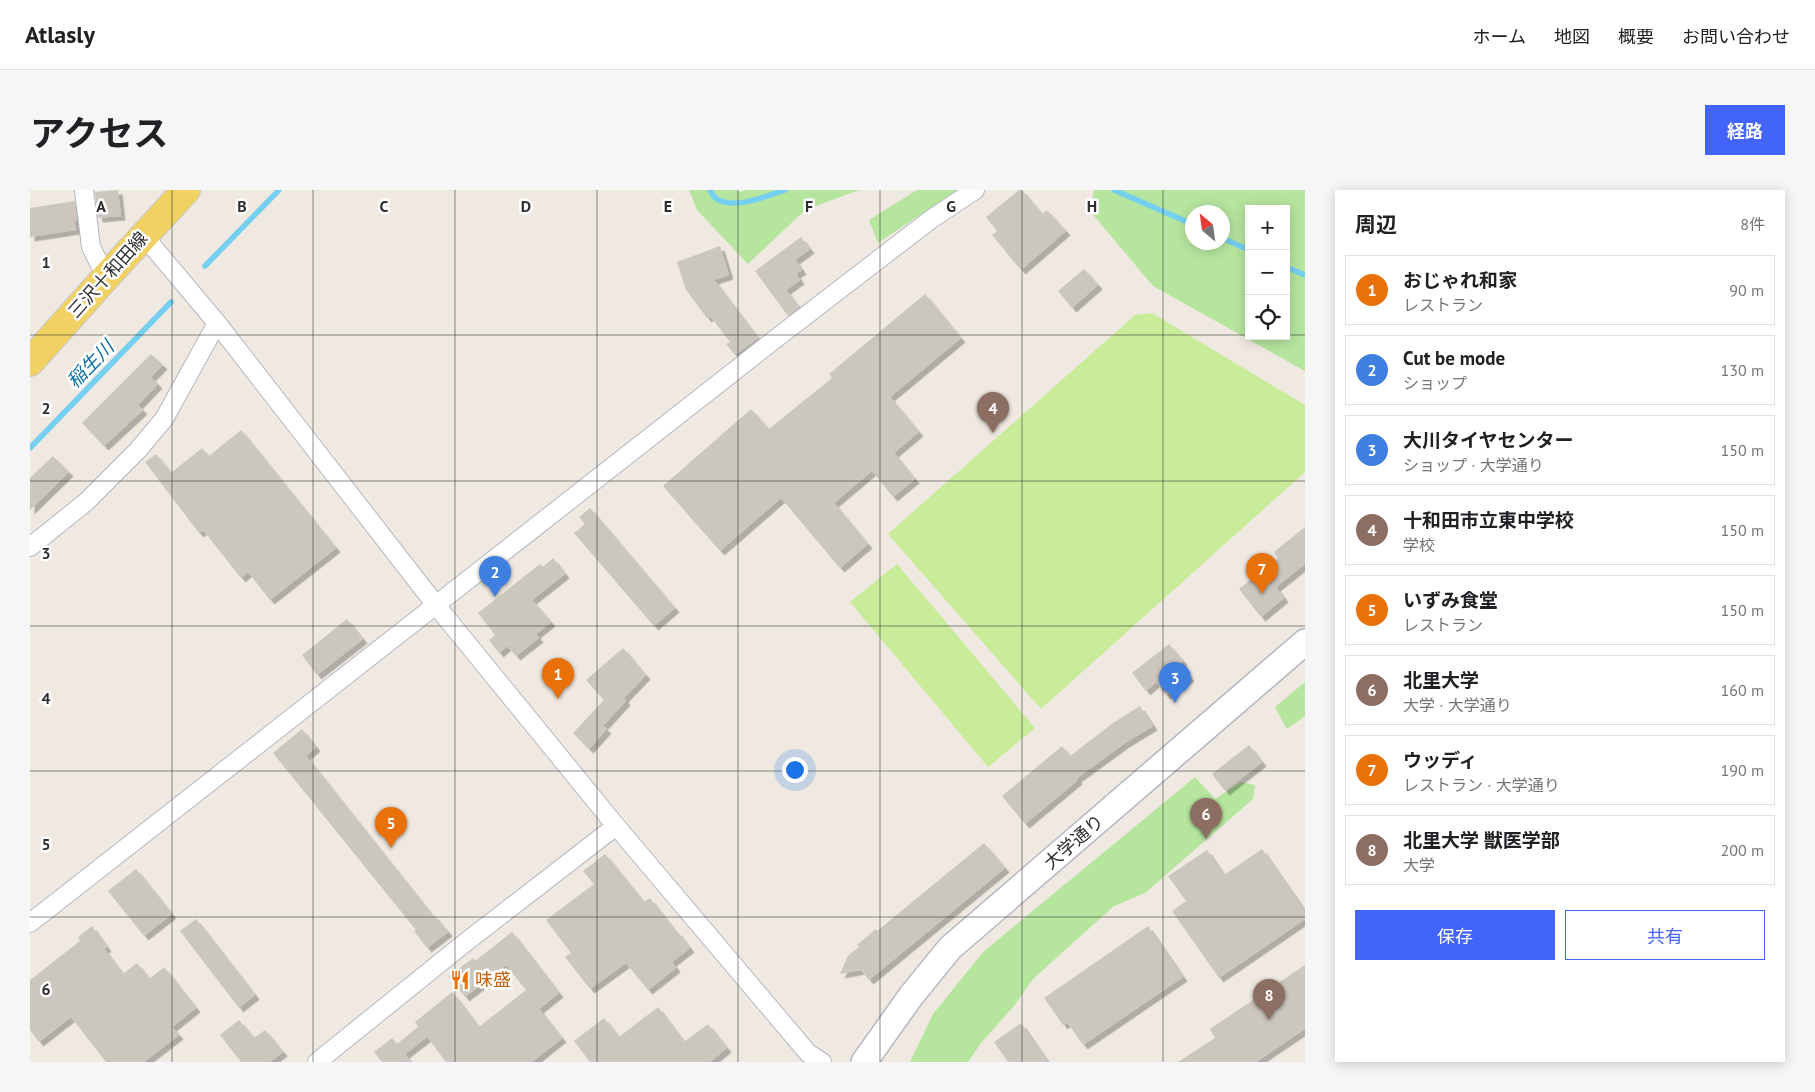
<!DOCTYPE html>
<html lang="ja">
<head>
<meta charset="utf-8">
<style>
  :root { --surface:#fff; --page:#f6f6f6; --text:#202124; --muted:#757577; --line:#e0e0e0; --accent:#4264fb }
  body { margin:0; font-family:"PT Sans","Noto Sans JP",sans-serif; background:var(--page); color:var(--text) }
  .controls { position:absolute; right:15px; top:15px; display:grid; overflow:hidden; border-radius:0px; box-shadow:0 2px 12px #0003 }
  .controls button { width:45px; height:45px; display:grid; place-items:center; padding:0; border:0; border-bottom:1px solid var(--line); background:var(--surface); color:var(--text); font:25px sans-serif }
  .compass { position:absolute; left:1155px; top:15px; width:45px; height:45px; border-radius:50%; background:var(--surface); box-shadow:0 2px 12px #0003; rotate:331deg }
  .you { position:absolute; left:764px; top:579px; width:18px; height:18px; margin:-12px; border:4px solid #fff; border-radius:50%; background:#1a73e8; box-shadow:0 0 0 8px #1a73e833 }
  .badge { display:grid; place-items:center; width:32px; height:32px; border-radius:50%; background:var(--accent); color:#fff; font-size:16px; font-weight:700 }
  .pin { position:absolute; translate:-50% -41px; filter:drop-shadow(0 1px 2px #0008) }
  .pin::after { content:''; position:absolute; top:26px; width:18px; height:15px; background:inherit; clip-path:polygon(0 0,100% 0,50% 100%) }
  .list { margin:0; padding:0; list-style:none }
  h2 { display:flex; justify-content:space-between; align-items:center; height:65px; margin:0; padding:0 20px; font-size:21px }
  h2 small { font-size:16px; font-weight:400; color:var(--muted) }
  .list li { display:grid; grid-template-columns:32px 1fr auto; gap:15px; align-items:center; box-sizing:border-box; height:70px; margin:0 10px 10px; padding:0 10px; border:1px solid var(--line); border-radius:0px }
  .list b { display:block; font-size:19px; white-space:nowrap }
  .list p { margin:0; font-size:16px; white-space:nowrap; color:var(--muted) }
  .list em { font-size:16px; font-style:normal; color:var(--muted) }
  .actions { display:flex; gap:10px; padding:15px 20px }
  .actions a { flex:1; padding:11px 0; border:1px solid var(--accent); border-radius:0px; text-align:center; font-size:18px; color:var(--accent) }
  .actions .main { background:var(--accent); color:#fff }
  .icon { flex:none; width:28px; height:28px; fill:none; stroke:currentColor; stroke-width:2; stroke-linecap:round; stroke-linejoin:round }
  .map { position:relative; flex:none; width:1275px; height:872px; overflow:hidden; border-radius:0px }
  header { display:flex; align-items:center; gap:30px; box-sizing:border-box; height:70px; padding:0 25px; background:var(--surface); border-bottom:1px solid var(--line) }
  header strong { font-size:24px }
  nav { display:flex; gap:28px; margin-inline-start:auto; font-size:18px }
  .intro { display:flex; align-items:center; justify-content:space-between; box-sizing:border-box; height:120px; padding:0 30px }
  h1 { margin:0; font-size:35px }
  .button { padding:12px 22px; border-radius:0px; background:var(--accent); color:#fff; font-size:18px; font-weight:700 }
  main { display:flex; gap:30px; padding:0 30px }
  aside { flex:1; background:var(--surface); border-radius:0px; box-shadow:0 2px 12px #0003 }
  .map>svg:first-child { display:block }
  .green { fill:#b6e59e; fill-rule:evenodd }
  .pitch { fill:#c9ec9a }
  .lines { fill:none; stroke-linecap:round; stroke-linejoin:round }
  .stream { stroke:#75cff0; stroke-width:5.5 }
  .building { fill:#cbc7bf; filter:url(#shadow) }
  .street-casing { stroke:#b4b7c1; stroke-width:20 }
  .secondary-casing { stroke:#b4b7c1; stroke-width:28 }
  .primary-casing { stroke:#c9c9c9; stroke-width:30 }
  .street { stroke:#fff; stroke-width:18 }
  .secondary { stroke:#fff; stroke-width:25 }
  .primary { stroke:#f2d163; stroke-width:28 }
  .grid { fill:none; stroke:#2e2e2e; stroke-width:1; stroke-opacity:0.55 }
  .labels { text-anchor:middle; stroke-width:5; stroke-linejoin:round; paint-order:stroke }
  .street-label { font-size:18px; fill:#2e2e2e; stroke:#fff }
  .food-label { font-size:18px; fill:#c56008; stroke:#fff; text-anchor:start }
  .water-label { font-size:19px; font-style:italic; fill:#0d6fa3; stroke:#fff }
  .grid-label { font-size:16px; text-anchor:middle; font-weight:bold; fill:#2e2e2e; stroke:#fff; stroke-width:5; stroke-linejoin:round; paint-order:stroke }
</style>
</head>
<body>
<header>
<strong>Atlasly</strong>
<nav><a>ホーム</a><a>地図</a><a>概要</a><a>お問い合わせ</a></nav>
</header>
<div class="intro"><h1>アクセス</h1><a class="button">経路</a></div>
<main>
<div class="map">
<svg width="1275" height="872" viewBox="0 0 1275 872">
  <defs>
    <filter id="shadow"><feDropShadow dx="4.5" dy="4.5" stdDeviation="0" flood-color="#0004"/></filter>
  </defs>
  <rect width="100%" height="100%" fill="#efe9e1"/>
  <!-- green -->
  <path class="green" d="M659,0H707L709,2L716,0H829L775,20L718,74L667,20Z
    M887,0H927L848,53L839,30Z
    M1064,0H1275V181L1123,96L1060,21ZM1219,19H1256V146H1219ZM1192,22V52H1162V22Z
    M1275,492V526L1257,539L1245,517Z
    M1165,587L1185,609L1211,592L1225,595L1223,609L1115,703L1084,716L1003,789L984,816L951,853L938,872H880L903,824L953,762Z"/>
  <!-- pitch -->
  <path class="pitch" d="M1122,123L1275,215V282L1011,519L858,344L1105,125Z
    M867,374L1005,538L958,577L820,412Z"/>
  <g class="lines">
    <!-- stream -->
    <path class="stream" d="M680,0C682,3 683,7 687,9C704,20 737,6 755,0
      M1084,0L1162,34
      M1192,48L1219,60
      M175,76L249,0
      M1256,77L1275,85
      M0,258L141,112"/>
  </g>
  <!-- building -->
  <path class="building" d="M88,0L91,26L68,28L65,2Z
    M989,0H992L1012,24L1017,20L1036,41L991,80L962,45L967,41L956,27Z
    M45,11L47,30L44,31L46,40L0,47V18Z
    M771,47L780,59L765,70L772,80L766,84L770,90L756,100L769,117L758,126L725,81Z
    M690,56L699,85L684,90L728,148L705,165L696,154L700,152L680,126L677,128L656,100L647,72Z
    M1054,79L1068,95L1042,118L1028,101Z
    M895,104L931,148L860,207L889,242L864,263L885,289L863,307L842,281L804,313L838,354L810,378L751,308L690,361L633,296L721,219L739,239L802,188L799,184Z
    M121,164L133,175L121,187L128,194L108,215L113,220L74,256L52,233Z
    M211,240L306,358L240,410L218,382L211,388L173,340L169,343L115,272L126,264L141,283L172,258L179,266Z
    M23,266L39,282L0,320V288Z
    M560,318L645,418L624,436L544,343L555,334L549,327Z
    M1275,337V374L1246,397L1254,408L1231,427L1209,399L1248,368L1244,362Z
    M523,368L535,384L502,410L521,432L506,444L509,448L486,466L477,456L469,463L459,450L465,445L448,423L510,374L513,377Z
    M317,429L333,449L287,485L272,465Z
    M1139,454L1153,471L1150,474L1160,487L1136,505L1126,492L1116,501L1102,483Z
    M593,458L616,485L594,508L596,511L573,536L577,539L559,559L543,543L574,510L556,490Z
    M1110,516L1123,536L1095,553L1047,588L1048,590L995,634L972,606L1032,556L1040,566L1083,533Z
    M272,539L286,557L276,566L403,726L404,725L418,742L397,758L384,741L386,740L243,563Z
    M1219,555L1232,572L1195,601L1182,584Z
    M954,653L975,678L839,790L831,780L810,784L818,766L829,757L827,755L846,739L847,741Z
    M1232,659L1275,721V729L1189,788L1142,721L1156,711L1138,686L1177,660L1194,685Z
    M575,664L614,712L620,708L646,742L647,741L660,758L642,772L646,778L618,800L596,773L560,799L535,767L541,763L516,730L564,694L553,681Z
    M106,679L142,724L114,746L78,701Z
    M166,729L225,805L209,818L150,741Z
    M62,736L77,757L74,759L93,784L107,773L119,789L134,777L166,818L142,837L149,845L114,872H76L41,827L9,852L0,840V790L50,751L48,747Z
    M1118,736L1153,787L1053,855L1037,832L1033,835L1014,808Z
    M482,742L529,803L509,819L532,848L502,872H416L397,847L375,864L381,872H352L344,862L362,848L367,854L388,837L385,832L422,802L449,837L496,800L476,775L435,807L419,786L443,768L445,771Z
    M1275,775V839L1226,872H1148L1185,848L1180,839Z
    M628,817L654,852L678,834L697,858L680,872H560L544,851L574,828L589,847Z
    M209,830L224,848L235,840L253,862L240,872H211L190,845Z
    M991,833L1018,872H978L964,852Z"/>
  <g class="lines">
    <defs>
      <path id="street" d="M54,0L61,57L76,87
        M114,46L187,133L405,414L586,636L778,863L792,872
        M0,357L56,312L108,260L134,229L187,133
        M0,733L744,150L900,30L945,0
        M287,872L436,752L586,636"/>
      <path id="secondary" d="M834,872L881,806L920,758L1275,452"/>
      <path id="primary" d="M0,172L76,87L156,0"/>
    </defs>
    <!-- street casing -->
    <use href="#street" class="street-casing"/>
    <!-- secondary casing -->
    <use href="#secondary" class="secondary-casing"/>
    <!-- primary casing -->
    <use href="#primary" class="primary-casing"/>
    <!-- street -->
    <use href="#street" class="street"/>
    <!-- secondary -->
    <use href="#secondary" class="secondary"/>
    <!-- primary -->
    <use href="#primary" class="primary"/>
  </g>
  <!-- grid -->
  <path class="grid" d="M142,0V872M283,0V872M425,0V872M567,0V872M708,0V872M850,0V872M992,0V872M1133,0V872M0,145H1219M1256,145H1275M0,291H1275M0,436H1275M0,581H1275M0,727H1275"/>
  <!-- icons -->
  <defs>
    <symbol id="restaurant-bare" viewBox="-9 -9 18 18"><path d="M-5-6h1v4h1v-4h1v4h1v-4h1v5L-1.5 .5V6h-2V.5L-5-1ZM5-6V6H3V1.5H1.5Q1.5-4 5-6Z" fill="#e8710a" stroke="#fff" stroke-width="2.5" paint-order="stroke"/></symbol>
  </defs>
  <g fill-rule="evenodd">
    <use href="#restaurant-bare" x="416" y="776" width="28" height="28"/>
  </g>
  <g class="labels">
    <!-- street labels -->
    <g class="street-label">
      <text transform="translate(78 85) rotate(-48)" y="6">三沢十和田線</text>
      <text transform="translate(1044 652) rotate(-41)" y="6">大学通り</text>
    </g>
    <!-- food labels -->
    <g class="food-label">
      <text x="445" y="796">味盛</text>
    </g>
    <!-- water labels -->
    <g class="water-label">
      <text transform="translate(60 174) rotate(-46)" y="7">稲生川</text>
    </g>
  </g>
  <g class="grid-label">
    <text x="71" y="22">A</text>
    <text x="212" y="22">B</text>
    <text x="354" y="22">C</text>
    <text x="496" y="22">D</text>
    <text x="638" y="22">E</text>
    <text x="779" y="22">F</text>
    <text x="921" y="22">G</text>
    <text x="1062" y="22">H</text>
    <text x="16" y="78">1</text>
    <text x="16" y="224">2</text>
    <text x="16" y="369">3</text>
    <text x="16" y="514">4</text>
    <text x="16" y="660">5</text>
    <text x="16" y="805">6</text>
  </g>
</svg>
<div class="controls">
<button>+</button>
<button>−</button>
<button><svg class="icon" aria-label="locate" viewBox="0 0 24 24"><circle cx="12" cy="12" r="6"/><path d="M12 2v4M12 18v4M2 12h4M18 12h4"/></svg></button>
</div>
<svg class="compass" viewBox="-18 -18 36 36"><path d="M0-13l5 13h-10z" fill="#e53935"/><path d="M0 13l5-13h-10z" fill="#757577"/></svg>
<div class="you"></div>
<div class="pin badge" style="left:528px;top:509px;background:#e8710a">1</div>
<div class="pin badge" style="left:465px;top:407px;background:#3f7fe0">2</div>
<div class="pin badge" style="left:1145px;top:513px;background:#3f7fe0">3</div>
<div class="pin badge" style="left:963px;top:243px;background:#8d6e63">4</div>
<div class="pin badge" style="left:361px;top:658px;background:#e8710a">5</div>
<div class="pin badge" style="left:1176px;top:649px;background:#8d6e63">6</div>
<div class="pin badge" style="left:1232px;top:404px;background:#e8710a">7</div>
<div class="pin badge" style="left:1239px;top:830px;background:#8d6e63">8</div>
</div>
<aside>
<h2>周辺<small>8件</small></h2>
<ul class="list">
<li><span class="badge" style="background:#e8710a">1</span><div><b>おじゃれ和家</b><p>レストラン</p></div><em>90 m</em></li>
<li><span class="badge" style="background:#3f7fe0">2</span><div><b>Cut be mode</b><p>ショップ</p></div><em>130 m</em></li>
<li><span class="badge" style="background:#3f7fe0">3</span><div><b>大川タイヤセンター</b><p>ショップ · 大学通り</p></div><em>150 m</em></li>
<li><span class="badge" style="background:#8d6e63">4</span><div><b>十和田市立東中学校</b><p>学校</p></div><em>150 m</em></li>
<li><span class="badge" style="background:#e8710a">5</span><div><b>いずみ食堂</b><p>レストラン</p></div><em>150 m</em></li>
<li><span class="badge" style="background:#8d6e63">6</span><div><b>北里大学</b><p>大学 · 大学通り</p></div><em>160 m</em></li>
<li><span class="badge" style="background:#e8710a">7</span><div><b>ウッディ</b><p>レストラン · 大学通り</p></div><em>190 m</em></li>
<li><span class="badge" style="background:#8d6e63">8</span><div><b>北里大学 獣医学部</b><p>大学</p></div><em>200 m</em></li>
</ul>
<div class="actions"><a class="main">保存</a><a>共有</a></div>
</aside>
</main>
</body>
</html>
